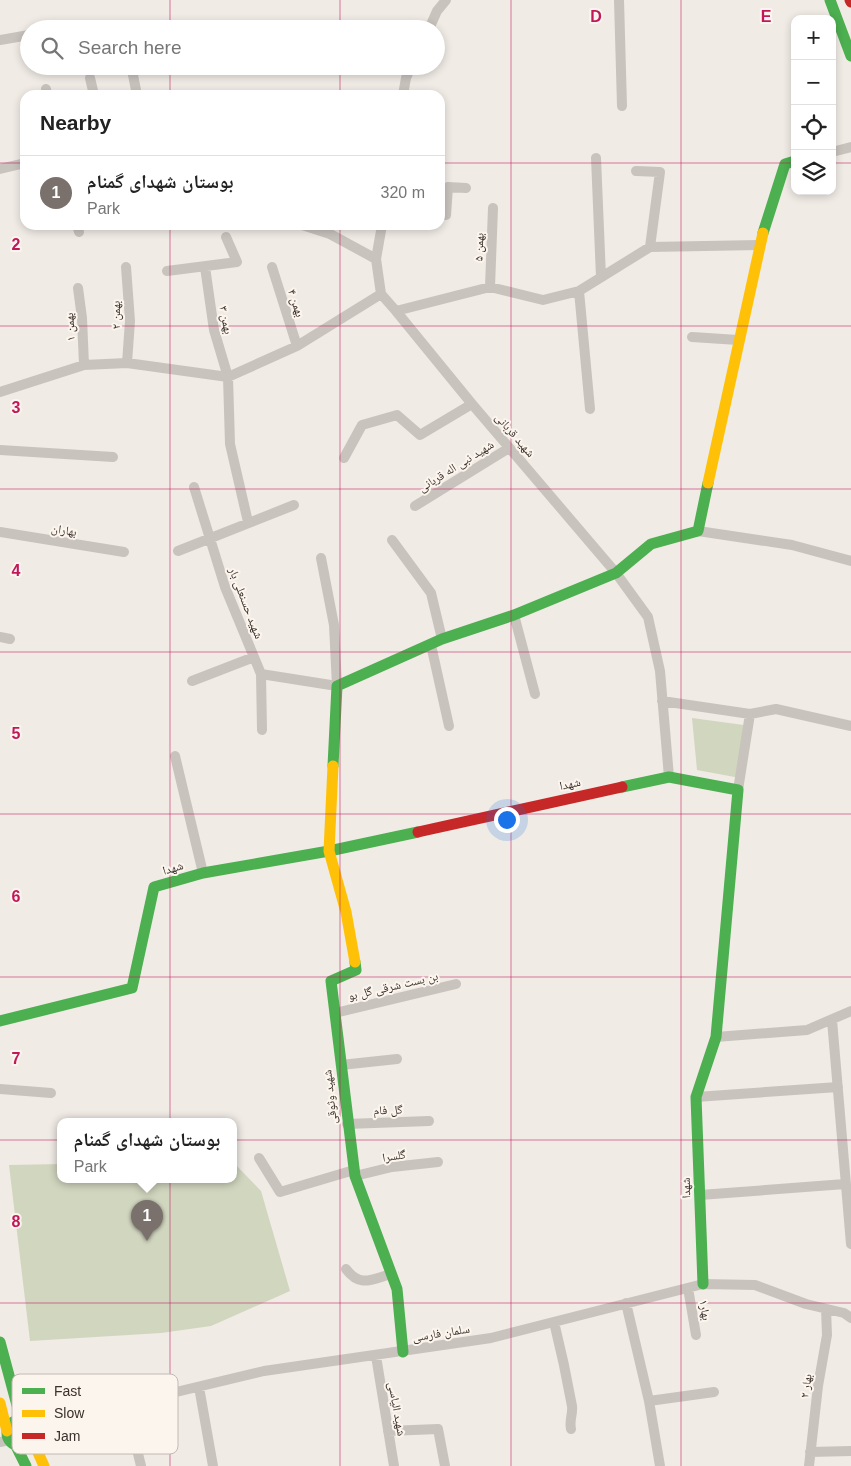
<!DOCTYPE html>
<html lang="en">
<head>
<meta charset="utf-8">
<style>
  :root { --surface:#fff; --page:#f2f2f2; --text:#222; --muted:#767676; --line:#e0e0e0; --accent:#7a716c }
  body { margin:0; font-family:Arial,"Noto Naskh Arabic",sans-serif; background:var(--page); color:var(--text) }
  .controls { position:absolute; right:15px; top:15px; display:grid; overflow:hidden; border-radius:10px; box-shadow:0 2px 8px #0003 }
  .controls button { width:45px; height:45px; display:grid; place-items:center; padding:0; border:0; border-bottom:1px solid var(--line); background:var(--surface); color:var(--text); font:25px sans-serif }
  .you { position:absolute; left:506px; top:819px; width:18px; height:18px; margin:-12px; border:4px solid #fff; border-radius:50%; background:#1a73e8; box-shadow:0 0 0 8px #1a73e833 }
  .badge { display:grid; place-items:center; width:32px; height:32px; border-radius:50%; background:var(--accent); color:#fff; font-size:16px; font-weight:700 }
  .pin { position:absolute; translate:-50% -41px; filter:drop-shadow(0 1px 2px #0008) }
  .pin::after { content:''; position:absolute; top:26px; width:18px; height:15px; background:inherit; clip-path:polygon(0 0,100% 0,50% 100%) }
  .popup { position:absolute; left:57px; top:1118px; width:180px; height:65px; box-sizing:border-box; display:grid; place-content:center; border-radius:10px; background:var(--surface); filter:drop-shadow(0 1px 4px #0005); font-size:16px; white-space:nowrap; color:var(--muted) }
  .popup b { font-size:19px; color:var(--text) }
  .popup::after { content:''; position:absolute; left:50%; top:100%; margin-left:-10px; border:10px solid transparent; border-top-color:var(--surface) }
  .list { margin:0; padding:0; list-style:none }
  h2 { display:flex; justify-content:space-between; align-items:center; height:65px; margin:0; padding:0 20px; font-size:21px }
  h2 small { font-size:16px; font-weight:400; color:var(--muted) }
  .list li { display:grid; grid-template-columns:32px 1fr auto; gap:15px; align-items:center; box-sizing:border-box; height:75px; padding:0 20px; border-top:1px solid var(--line) }
  .list b { display:block; font-size:19px; white-space:nowrap }
  .list p { margin:0; font-size:16px; white-space:nowrap; color:var(--muted) }
  .list em { font-size:16px; font-style:normal; color:var(--muted) }
  .icon { flex:none; width:28px; height:28px; fill:none; stroke:currentColor; stroke-width:2; stroke-linecap:round; stroke-linejoin:round }
  .map { position:relative; flex:none; width:851px; height:1466px; overflow:hidden }
  .search { position:absolute; background:var(--surface); box-shadow:0 2px 8px #0003; left:20px; top:20px; width:425px; height:55px; display:flex; align-items:center; gap:12px; box-sizing:border-box; padding:0 18px; border-radius:28px; color:var(--muted); font-size:19px }
  .panel { position:absolute; background:var(--surface); box-shadow:0 2px 8px #0003; left:20px; top:90px; width:425px; height:140px; border-radius:15px }
  .map>svg:first-child { display:block }
  .green { fill:#d1d6bf }
  .lines { fill:none; stroke-linecap:round; stroke-linejoin:round }
  .street { stroke:#c9c3be; stroke-width:10 }
  .fast { stroke:#4caf50; stroke-width:11 }
  .slow { stroke:#ffc107; stroke-width:11 }
  .jam { stroke:#c62828; stroke-width:11 }
  .grid { fill:none; stroke:#c2185b; stroke-width:1; stroke-opacity:0.55 }
  .labels { text-anchor:middle; stroke-width:4; stroke-linejoin:round; paint-order:stroke }
  .street-label { font-size:12px; fill:#3b302b; stroke:#fbf5ee }
  .key { fill:#fbf5ee; stroke:#c1bab4; stroke-width:1 }
  .key-label { font-size:14px; fill:#3b302b }
  .grid-label { font-size:16px; text-anchor:middle; font-weight:bold; fill:#c2185b; stroke:#fbf5ee; stroke-width:4; stroke-linejoin:round; paint-order:stroke }
</style>
</head>
<body>
<div class="map">
<svg width="851" height="1466" viewBox="0 0 851 1466">
  <rect width="100%" height="100%" fill="#f0ebe5"/>
  <!-- green -->
  <path class="green" d="M692,718L751,726L740,778L697,770Z
    M233,1162L261,1191L290,1291L211,1326L161,1333L30,1341L9,1165L61,1164V1180H233Z"/>
  <g class="lines">
    <!-- street -->
    <path class="street" d="M619,0L622,106
      M429,29L437,11L446,0
      M0,40L29,35
      M132,70L137,95
      M90,78L94,95
      M46,89L47,95
      M403,95L406,78L411,66
      M832,152L851,147
      M596,158L601,277
      M0,169L25,163
      M636,171L660,172L650,247
      M440,215H446L448,187L466,188
      M77,225L79,232
      M302,225L330,234L376,259
      M126,267L130,321L127,363
      M205,267L214,330L228,377L230,444L248,522
      M272,267L297,346
      M167,271L237,262L226,237
      M490,287L493,208
      M78,288L82,318L84,365
      M579,291L590,409
      M381,294L376,259L382,225
      M396,311L472,404L616,573L648,617L660,671L669,777
      M692,337L738,340
      M0,392L84,365L127,363L228,377L297,346L381,294L396,311L490,287L543,300L579,291L650,247L759,245
      M0,450L113,457
      M344,458L362,425L397,415L420,435L472,404
      M194,487L225,587L261,674L262,730
      M415,506L509,448
      M698,531L792,545L851,561
      M0,532L124,552
      M392,540L431,593L442,639
      M178,551L294,505
      M514,615L535,694
      M0,637L10,639
      M431,645L449,726
      M261,674L337,686L334,625L321,558
      M192,681L254,657
      M662,701L750,714
      M175,756L203,873
      M738,790L750,714L776,709L851,726
      M335,1013L456,984
      M832,1020L851,1244
      M716,1037L807,1030L851,1011
      M341,1065L397,1059
      M0,1089L51,1093
      M696,1097L838,1087
      M347,1124L429,1121
      M259,1158L280,1192L354,1170
      M355,1176L392,1167L438,1162
      M700,1195L845,1184
      M346,1269C360,1288 372,1279 391,1274
      M688,1288L696,1335
      M626,1303L649,1401L660,1466
      M554,1322C561,1350 567,1378 572,1406C573,1415 569,1420 571,1429
      M376,1356L394,1466
      M199,1387L213,1466
      M649,1401L714,1392
      M126,1404L141,1466
      M30,1425L68,1415
      M388,1431L438,1429L445,1466
      M34,1433L53,1428L81,1411L126,1404L264,1371L491,1338L703,1284L755,1285L806,1304L844,1313L851,1318
      M0,1442L9,1440
      M810,1452L851,1451
      M809,1466L818,1386L827,1335L826,1309"/>
    <!-- fast -->
    <path class="fast" d="M830,0L851,56
      M763,233L785,164L795,161
      M333,766L337,686L442,639L514,615L616,573L651,544L698,531L708,483
      M622,787L669,777L738,790L716,1037L696,1097L703,1284
      M355,962L356,970L331,981L355,1176L397,1289L403,1352
      M0,1021L132,988L154,887L203,873L329,851L418,832
      M0,1342L21,1420
      M7 1433a13 13 0 1 1 26 0a13 13 0 1 1-26 0Z
      M16,1446L26,1466"/>
    <!-- slow -->
    <path class="slow" d="M708,483L763,233
      M333,766L329,851L346,912L355,962
      M0,1403L7,1431
      M32,1439L44,1466"/>
    <!-- jam -->
    <path class="jam" d="M850,0L851,2
      M418,832L622,787"/>
  </g>
  <!-- grid -->
  <path class="grid" d="M170,0V29M340,0V29M511,0V1466M681,0V1466M170,66V95M340,66V95M0,163H25M440,163H795M832,163H851M170,225V1466M340,225V1466M0,326H851M0,489H851M0,652H851M0,814H851M0,977H851M0,1140H851M0,1303H851"/>
  <g class="labels">
    <!-- street labels -->
    <g class="street-label">
      <text transform="translate(479 247) rotate(-88)" y="4">بهمن ۵</text>
      <text transform="translate(296 303) rotate(72)" y="4">بهمن ۴</text>
      <text transform="translate(116 315) rotate(-91)" y="4">بهمن ۲</text>
      <text transform="translate(226 320) rotate(79)" y="4">بهمن ۳</text>
      <text transform="translate(70 327) rotate(-94)" y="4">بهمن ۱</text>
      <text transform="translate(515 435) rotate(49)" y="4">شهید قربانی</text>
      <text transform="translate(456 466) rotate(-32)" y="4">شهید نبی اله قربانی</text>
      <text transform="translate(64 530) rotate(9)" y="4">بهاران</text>
      <text transform="translate(246 603) rotate(69)" y="4">شهید حسنعلی بار</text>
      <text transform="translate(570 784) rotate(-12)" y="4">شهدا</text>
      <text transform="translate(173 868) rotate(-16)" y="4">شهدا</text>
      <text transform="translate(393 986) rotate(-13)" y="4">بن بست شرقی گل بو</text>
      <text transform="translate(330 1097) rotate(-96)" y="4">شهید وثوقی</text>
      <text transform="translate(388 1110) rotate(-2)" y="4">گل فام</text>
      <text transform="translate(394 1156) rotate(-9)" y="4">گلسرا</text>
      <text transform="translate(686 1188) rotate(-92)" y="4">شهدا</text>
      <text transform="translate(705 1310) rotate(80)" y="4">بهار۱</text>
      <text transform="translate(441 1333) rotate(-9)" y="4">سلمان فارسی</text>
      <text transform="translate(806 1386) rotate(-82)" y="4">بهار ۲</text>
      <text transform="translate(397 1409) rotate(80)" y="4">شهید الیاسی</text>
    </g>
  </g>
  <!-- legend -->
  <rect x="12" y="1374" width="166" height="80" rx="8" class="key"/>
  <rect x="22" y="1388" width="23" height="6" fill="#4caf50"/>
  <rect x="22" y="1410" width="23" height="7" fill="#ffc107"/>
  <rect x="22" y="1433" width="23" height="6" fill="#c62828"/>
  <g class="key-label">
    <text x="54" y="1396">Fast</text>
    <text x="54" y="1418">Slow</text>
    <text x="54" y="1441">Jam</text>
  </g>
  <g class="grid-label">
    <text x="596" y="22">D</text>
    <text x="766" y="22">E</text>
    <text x="16" y="250">2</text>
    <text x="16" y="413">3</text>
    <text x="16" y="576">4</text>
    <text x="16" y="739">5</text>
    <text x="16" y="902">6</text>
    <text x="16" y="1064">7</text>
    <text x="16" y="1227">8</text>
  </g>
</svg>
<div class="controls">
<button>+</button>
<button>−</button>
<button><svg class="icon" aria-label="locate" viewBox="0 0 24 24"><circle cx="12" cy="12" r="6"/><path d="M12 2v4M12 18v4M2 12h4M18 12h4"/></svg></button>
<button><svg class="icon" aria-label="layers" viewBox="0 0 24 24"><path d="M12 4l9 5-9 5-9-5zM3 14l9 5 9-5"/></svg></button>
</div>
<div class="you"></div>
<div class="pin badge" style="left:147px;top:1241px">1</div>
<div class="popup"><b>بوستان شهدای گمنام</b>Park</div>
<div class="search"><svg class="icon" aria-label="search" viewBox="0 0 24 24"><circle cx="10" cy="10" r="6"/><path d="M15 15l6 6"/></svg>Search here</div>
<section class="panel">
<h2>Nearby<small></small></h2>
<ul class="list">
<li><span class="badge">1</span><div><b>بوستان شهدای گمنام</b><p>Park</p></div><em>320 m</em></li>
</ul>
</section>
</div>
</body>
</html>
